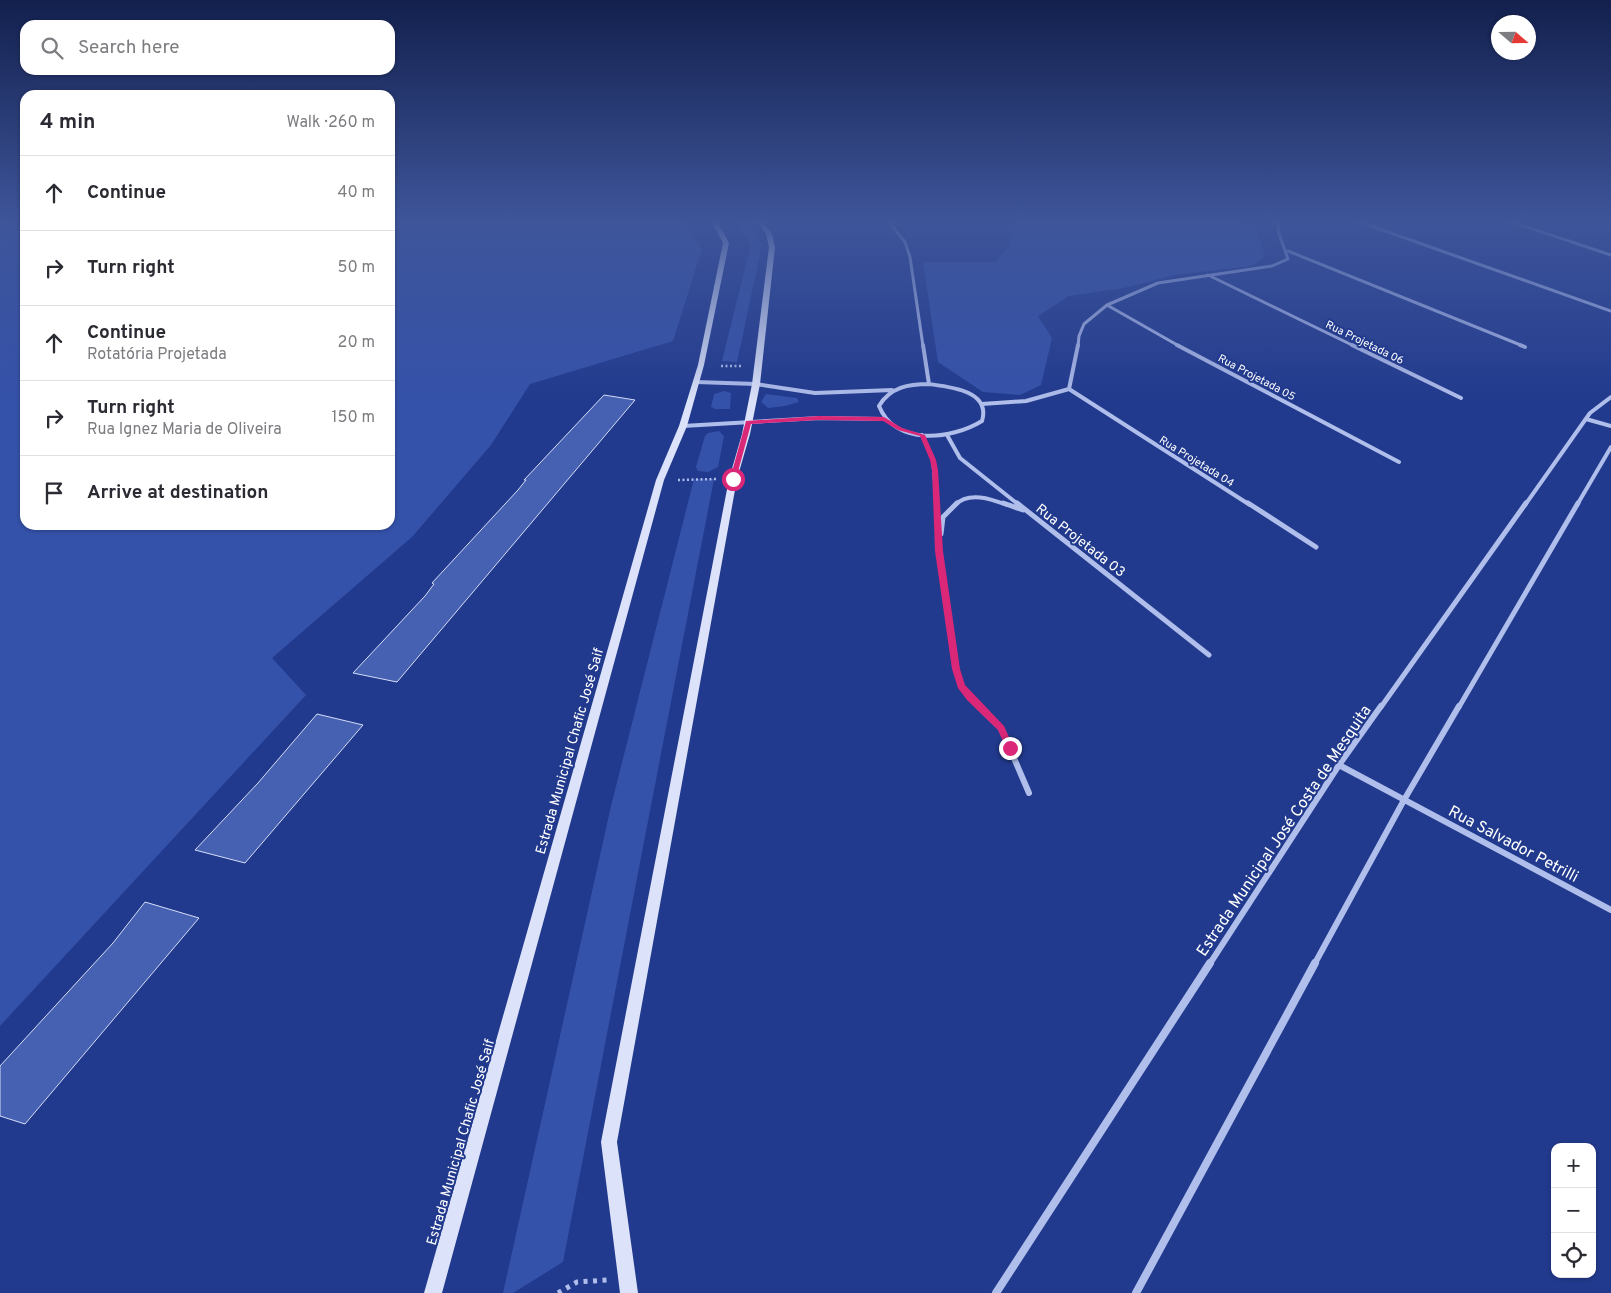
<!DOCTYPE html>
<html lang="en">
<head>
<meta charset="utf-8">
<style>
  :root { --surface:#fff; --page:#f7f7f7; --text:#2b2b33; --muted:#7c7c81; --line:#e1e1e2 }
  body { margin:0; font-family:Overpass,sans-serif; background:var(--page); color:var(--text) }
  .controls { position:absolute; right:15px; bottom:15px; display:grid; overflow:hidden; border-radius:10px; box-shadow:0 1px 4px #0004 }
  .controls button { width:45px; height:45px; display:grid; place-items:center; padding:0; border:0; border-bottom:1px solid var(--line); background:var(--surface); color:var(--text); font:25px sans-serif }
  .compass { position:absolute; left:1491px; top:15px; width:45px; height:45px; border-radius:50%; background:var(--surface); box-shadow:0 1px 4px #0004; rotate:110deg }
  .stop { position:absolute; width:15px; height:15px; margin:-11px; border:4px solid #db2777; border-radius:50%; background:#fff }
  .stop.end { background:#db2777; border-color:#fff; box-shadow:0 1px 5px #0008 }
  .list { margin:0; padding:0; list-style:none }
  h2 { display:flex; justify-content:space-between; align-items:center; height:65px; margin:0; padding:0 20px; font-size:21px }
  h2 small { font-size:16px; font-weight:400; color:var(--muted) }
  .list li { display:grid; grid-template-columns:32px 1fr auto; gap:15px; align-items:center; box-sizing:border-box; height:75px; padding:0 20px; border-top:1px solid var(--line) }
  .list b { display:block; font-size:19px; white-space:nowrap }
  .list p { margin:0; font-size:16px; white-space:nowrap; color:var(--muted) }
  .list em { font-size:16px; font-style:normal; color:var(--muted) }
  .icon { flex:none; width:28px; height:28px; fill:none; stroke:currentColor; stroke-width:2; stroke-linecap:round; stroke-linejoin:round }
  .map { position:relative; flex:none; width:1611px; height:1293px; overflow:hidden }
  .search { position:absolute; background:var(--surface); box-shadow:0 1px 4px #0004; left:20px; top:20px; width:375px; height:55px; display:flex; align-items:center; gap:12px; box-sizing:border-box; padding:0 18px; border-radius:15px; color:var(--muted); font-size:19px }
  .panel { position:absolute; background:var(--surface); box-shadow:0 1px 4px #0004; left:20px; top:90px; width:375px; height:440px; border-radius:15px }
  .map>svg:first-child { display:block }
  .green { fill:#3552aa }
  .building { fill:#4660b2; stroke:#d5def8 }
  .lines { fill:none; stroke-linecap:round; stroke-linejoin:round }
  .path-far1 { stroke:#b0beeb; stroke-width:2.5; stroke-dasharray:2 2.5; stroke-linecap:butt }
  .path { stroke:#b0beeb; stroke-width:5; stroke-dasharray:4 5.5; stroke-linecap:butt }
  .street-far4 { stroke:#b0beeb; stroke-width:3 }
  .street-far3 { stroke:#b0beeb; stroke-width:4 }
  .street-far2 { stroke:#b0beeb; stroke-width:5 }
  .street-far1 { stroke:#b0beeb; stroke-width:6 }
  .street { stroke:#b0beeb; stroke-width:8 }
  .secondary { fill:#dbe2f9; fill-rule:evenodd }
  .route { fill:#db2777 }
  .labels { text-anchor:middle; stroke-width:4; stroke-linejoin:round; paint-order:stroke }
  .far-street-label { font-size:11px; fill:#fff; stroke:#223a8d }
  .street-label { font-size:14px; fill:#fff; stroke:#223a8d }
  .near-street-label { font-size:16px; fill:#fff; stroke:#223a8d }
</style>
</head>
<body>
<div class="map">
<svg width="1611" height="1293" viewBox="0 0 1611 1293">
  <rect width="100%" height="100%" fill="#223a8d"/>
  <!-- green -->
  <path class="green" d="M0,221H25V525H390V221H684L702,249L673,341L530,384L491,445L412,537L272,658L306,695L0,1026Z
    M736,221H749L762,245L737,362L722,361L750,248L747,238Z
    M1022,221H1240V224L1256,229L1265,256L1252,266L1175,275L1124,288L1069,296L1038,316L1052,338L1041,385L1020,395L983,392L938,362L923,262H995L1011,243L1006,227Z
    M724,391L731,393L730,409H715L711,407L714,394Z
    M766,394L797,398L799,402L785,406L768,408L761,402Z
    M719,431L724,436L718,467L708,472L698,471L696,467L705,436L708,433Z
    M694,479H714L563,1262L513,1293H503L611,806Z"/>
  <!-- building -->
  <path class="building" d="M604,395L635,400L397,682L353,673L425,596L434,584L432,583L518,490L526,480H524Z
    M317,714L363,725L245,863L195,850L258,783Z
    M145,902L199,918L25,1124L0,1116V1066L113,943Z"/>
  <g class="lines">
    <!-- path-far1 -->
    <path class="path-far1" d="M721,366H743
      M678,480L717,479"/>
    <!-- path -->
    <path class="path" d="M558,1293L577,1282L607,1280"/>
    <!-- street-far4 -->
    <path class="street-far4" d="M888,221L905,242L910,257L923,346
      M1357,221L1611,311
      M1509,221L1611,255
      M1288,251L1523,346
      M1208,275L1354,346
      M1107,305L1179,346
      M1078,346L1079,336L1084,324L1107,305L1158,283L1272,266L1288,259L1278,231L1279,221"/>
    <!-- street-far3 -->
    <path class="street-far3" d="M923,345L929,384
      M1177,345L1399,462
      M1352,345L1461,398
      M1520,345L1525,347
      M696,382L756,384L815,393L892,390
      M929,384C951,387 991,391 982,421C951,440 895,446 879,406C890,387 909,384 929,384Z
      M1069,389L1250,505
      M982,404L1026,401L1069,389L1078,345
      M1586,419L1611,426
      M683,426L819,418L884,419
      M922,435L933,459L937,505
      M947,435L960,458L1019,505
      M955,505C969,491 991,499 1007,505
      M1525,505L1590,413L1611,397
      M1577,505L1611,447"/>
    <!-- street-far2 -->
    <path class="street-far2" d="M937,503L939,551L956,669L961,685L979,707
      M1003,503L1023,510
      M1017,503L1209,655
      M1248,503L1316,547
      M941,534L943,517L957,503
      M1381,707L1526,503
      M1459,707L1578,503"/>
    <!-- street-far1 -->
    <path class="street-far1" d="M978,706L1001,728L1029,793
      M1339,765L1611,910
      M1209,965L1339,765L1381,706
      M1314,965L1404,800L1459,706"/>
    <!-- street -->
    <path class="street" d="M996,1293L1210,963
      M1136,1293L1315,963"/>
    <!-- secondary -->
    <path class="secondary" d="M711,221H717L729,243L704,365L687,426L664,480L442,1293H424L656,480L679,426L698,365L723,243Z
      M757,221H763L772,234L775,247L760,384L750,434L737,479L617,1142L638,1293H620L601,1142L729,479L742,434L752,384L769,247L766,234Z"/>
  </g>
  <!-- sky -->
  <linearGradient id="sky" x2="0" y2="1"><stop stop-color="#13204e"/><stop offset="0.55" stop-color="#3e559a"/><stop offset="1" stop-color="#3e559a" stop-opacity="0"/></linearGradient>
  <rect width="1611" height="402" fill="url(#sky)"/>
  <!-- route -->
  <path class="route" d="M819,416L884,417L902,428L925,435L936,460L938,470L943,551L960,669L965,685L1004,726L1014,748L1013,751H1007L998,730L967,700L958,688L952,669L935,551L932,470L930,460L920,436L898,430L883,421L819,420L751,424L736,479L733,481L730,479L746,421Z"/>
  <g class="labels">
    <!-- far-street labels -->
    <g class="far-street-label">
      <text transform="translate(1365 342) rotate(26)" y="4">Rua Projetada 06</text>
      <text transform="translate(1257 377) rotate(28)" y="4">Rua Projetada 05</text>
      <text transform="translate(1197 461) rotate(32)" y="4">Rua Projetada 04</text>
    </g>
    <!-- street labels -->
    <g class="street-label">
      <text transform="translate(1081 540) rotate(38)" y="5">Rua Projetada 03</text>
      <text transform="translate(569 751) rotate(-74)" y="5">Estrada Municipal Chafic José Saif</text>
      <text transform="translate(460 1142) rotate(-74)" y="5">Estrada Municipal Chafic José Saif</text>
    </g>
    <!-- near-street labels -->
    <g class="near-street-label">
      <text transform="translate(1283 830) rotate(-56)" y="6">Estrada Municipal José Costa de Mesquita</text>
      <text transform="translate(1514 843) rotate(28)" y="6">Rua Salvador Petrilli</text>
    </g>
  </g>
</svg>
<div class="controls">
<button>+</button>
<button>−</button>
<button><svg class="icon" aria-label="locate" viewBox="0 0 24 24"><circle cx="12" cy="12" r="6"/><path d="M12 2v4M12 18v4M2 12h4M18 12h4"/></svg></button>
</div>
<svg class="compass" viewBox="-18 -18 36 36"><path d="M0-13l5 13h-10z" fill="#e53935"/><path d="M0 13l5-13h-10z" fill="#7c7c81"/></svg>
<div class="stop" style="left:733px;top:479px"></div>
<div class="stop end" style="left:1010px;top:748px"></div>
<div class="search"><svg class="icon" aria-label="search" viewBox="0 0 24 24"><circle cx="10" cy="10" r="6"/><path d="M15 15l6 6"/></svg>Search here</div>
<section class="panel">
<h2>4 min<small>Walk · 260 m</small></h2>
<ul class="list">
<li><svg class="icon" aria-label="ahead" viewBox="0 0 24 24"><path d="M12 20V5M6 11l6-6 6 6"/></svg><div><b>Continue</b></div><em>40 m</em></li>
<li><svg class="icon" aria-label="right" viewBox="0 0 24 24"><path d="M7 20v-9h11M14 6l5 5-5 5"/></svg><div><b>Turn right</b></div><em>50 m</em></li>
<li><svg class="icon" aria-label="ahead" viewBox="0 0 24 24"><path d="M12 20V5M6 11l6-6 6 6"/></svg><div><b>Continue</b><p>Rotatória Projetada</p></div><em>20 m</em></li>
<li><svg class="icon" aria-label="right" viewBox="0 0 24 24"><path d="M7 20v-9h11M14 6l5 5-5 5"/></svg><div><b>Turn right</b><p>Rua Ignez Maria de Oliveira</p></div><em>150 m</em></li>
<li><svg class="icon" aria-label="arrive" viewBox="0 0 24 24"><path d="M6 21V4h12l-3 4 3 4H6"/></svg><div><b>Arrive at destination</b></div></li>
</ul>
</section>
</div>
</body>
</html>
